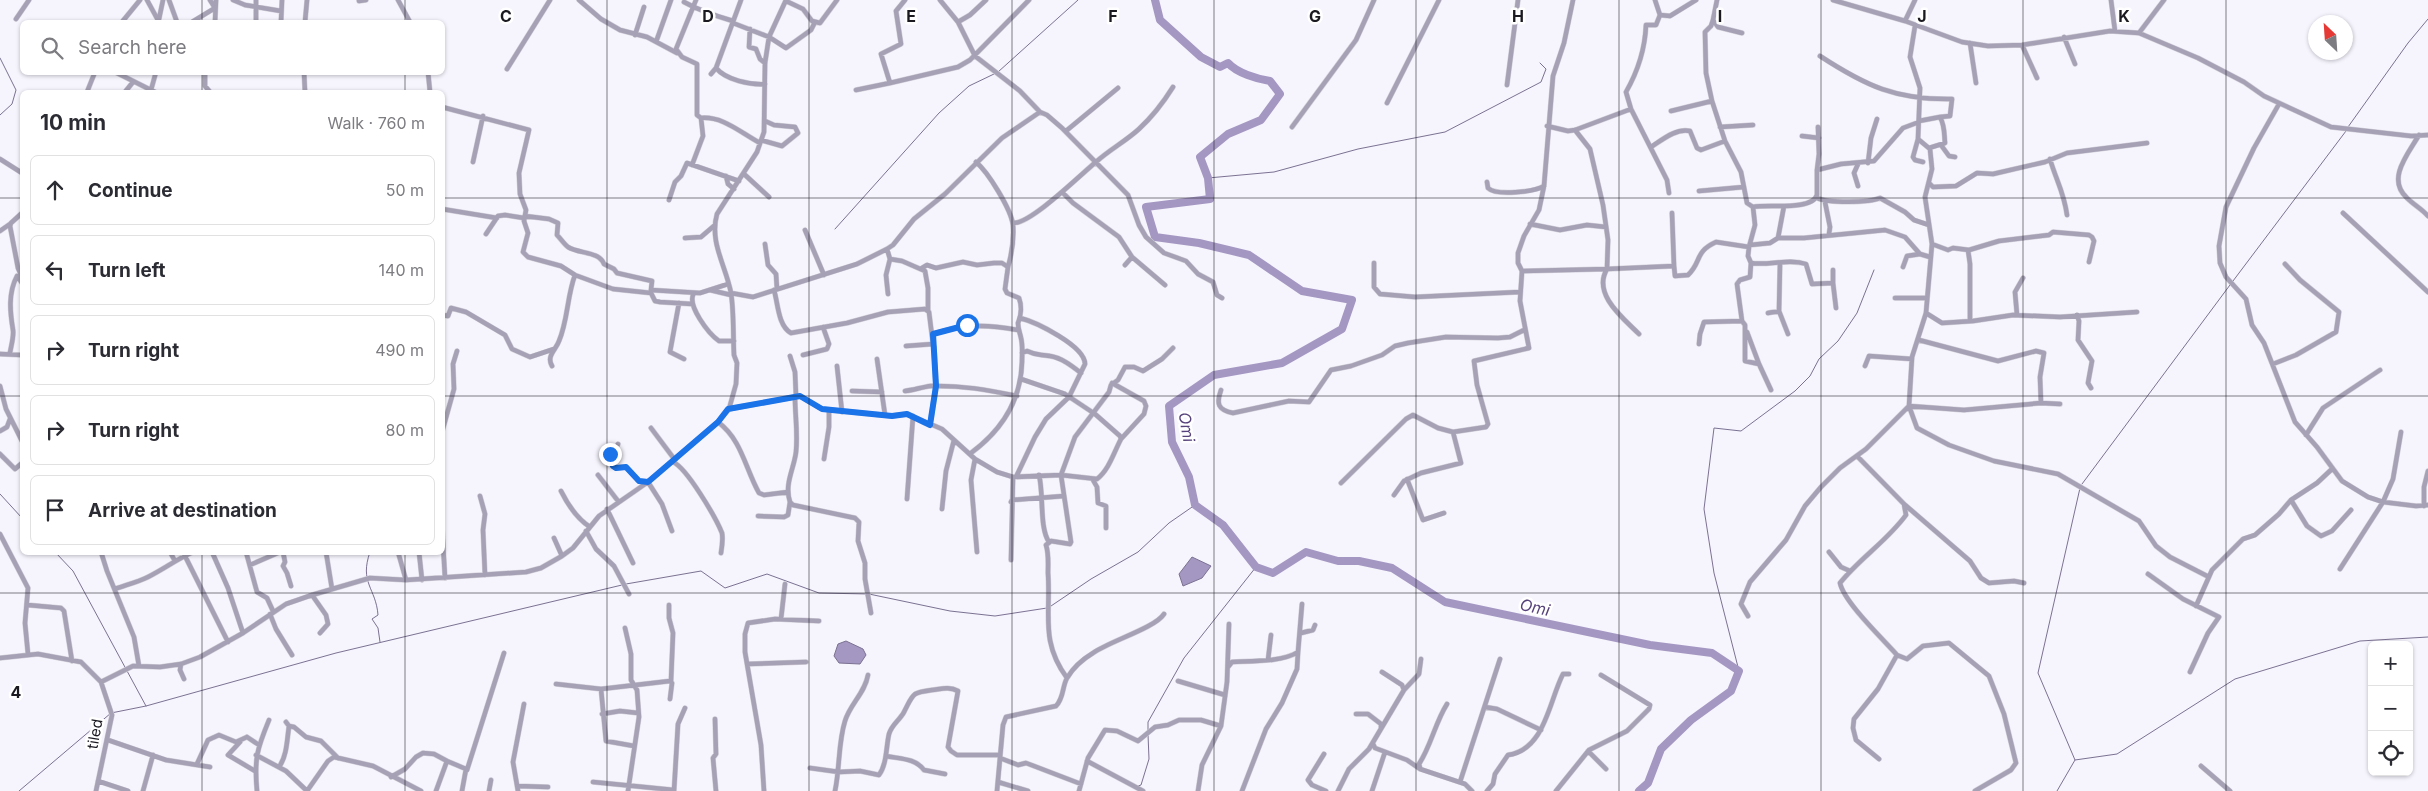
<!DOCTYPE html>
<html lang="en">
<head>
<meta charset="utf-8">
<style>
  :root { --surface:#fff; --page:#f2f2f3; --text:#2b2b33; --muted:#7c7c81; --line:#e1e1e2 }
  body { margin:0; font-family:Inter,sans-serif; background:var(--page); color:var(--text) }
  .controls { position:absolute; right:15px; bottom:15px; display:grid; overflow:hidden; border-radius:8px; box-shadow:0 1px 4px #0004 }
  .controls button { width:45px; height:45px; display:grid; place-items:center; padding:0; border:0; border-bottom:1px solid var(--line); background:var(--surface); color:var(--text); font:25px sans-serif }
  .compass { position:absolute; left:2308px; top:15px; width:45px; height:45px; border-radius:50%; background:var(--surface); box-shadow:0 1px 4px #0004; rotate:335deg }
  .stop { position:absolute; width:15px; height:15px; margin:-11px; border:4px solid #1a73e8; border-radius:50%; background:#fff }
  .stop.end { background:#1a73e8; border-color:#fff; box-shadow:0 1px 5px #0008 }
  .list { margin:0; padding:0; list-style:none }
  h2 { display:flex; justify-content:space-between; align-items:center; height:65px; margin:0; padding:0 20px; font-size:21px }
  h2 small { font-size:16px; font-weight:400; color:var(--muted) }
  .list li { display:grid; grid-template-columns:32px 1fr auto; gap:15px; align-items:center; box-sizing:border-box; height:70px; margin:0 10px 10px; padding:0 10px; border:1px solid var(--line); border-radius:8px }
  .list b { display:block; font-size:19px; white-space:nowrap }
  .list em { font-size:16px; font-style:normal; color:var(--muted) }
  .icon { flex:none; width:28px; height:28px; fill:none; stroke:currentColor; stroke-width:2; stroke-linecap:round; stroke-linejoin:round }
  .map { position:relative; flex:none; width:2428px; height:791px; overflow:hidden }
  .search { position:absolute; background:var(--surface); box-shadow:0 1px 4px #0004; left:20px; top:20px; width:425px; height:55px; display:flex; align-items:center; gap:12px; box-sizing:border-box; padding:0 18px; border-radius:8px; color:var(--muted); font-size:19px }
  .panel { position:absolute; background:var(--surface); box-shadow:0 1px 4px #0004; left:20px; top:90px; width:425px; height:465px; border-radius:8px }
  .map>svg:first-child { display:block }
  .water { fill:#a497c2; stroke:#7b7292 }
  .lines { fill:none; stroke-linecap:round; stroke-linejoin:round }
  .stream { stroke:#7b7292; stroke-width:1 }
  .river { stroke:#a497c2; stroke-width:8 }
  .minor-casing { stroke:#d3d1da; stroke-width:5.5 }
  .minor { stroke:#a7a1b5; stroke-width:4.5 }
  .route { stroke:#1a73e8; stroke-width:6 }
  .grid { fill:none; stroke:#1c1a21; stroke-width:1; stroke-opacity:0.55 }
  .labels { text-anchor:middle; stroke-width:5; stroke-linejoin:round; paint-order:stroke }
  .street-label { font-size:15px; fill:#1c1a21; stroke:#fff }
  .water-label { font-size:16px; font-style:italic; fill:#57437c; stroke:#fff }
  .grid-label { font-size:16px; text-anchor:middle; font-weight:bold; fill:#1c1a21; stroke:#fff; stroke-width:5; stroke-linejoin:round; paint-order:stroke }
</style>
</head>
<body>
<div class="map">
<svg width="2428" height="791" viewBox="0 0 2428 791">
  <rect width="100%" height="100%" fill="#f6f4fd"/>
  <!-- water -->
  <path class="water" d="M1192,557L1211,566L1202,578L1183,586L1179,574Z
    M846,641L863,649L866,655L860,664L839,663L834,656L838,644Z"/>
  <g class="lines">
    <!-- stream -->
    <path class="stream" d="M0,58L16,90L12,104L0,115
      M998,72L1078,0
      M2348,127L2408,43L2428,19
      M1208,178L1274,172L1358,149L1445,132L1541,82L1546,69L1540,63
      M835,229L939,113L969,86L994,74
      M2233,281L2346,131
      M2082,484L2230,285
      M0,494L22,518
      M55,552L73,571L146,706
      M370,552C359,583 376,588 378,615L372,619L378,628L380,642
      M626,584L701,571L725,588L767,574L819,593L869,594L950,611L995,616L1047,608
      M1051,606L1091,579L1138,552L1169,523L1195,505
      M1739,671L1714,573L1704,509L1714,428L1741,431L1795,391L1810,376L1819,359L1838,341L1857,313L1874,270
      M1148,730V722L1184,658L1256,567
      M2075,760L2117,754L2235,679L2360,641L2428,637
      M1138,786L1141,785L1149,759L1148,734
      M19,791L111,713L146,706L336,653L622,585
      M2057,791L2075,760L2038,673L2080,488"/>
    <!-- river -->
    <path class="river" d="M1155,0L1160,20L1201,57L1220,67L1228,63C1237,73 1257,79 1270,81L1280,94L1261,120L1228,134L1200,157L1208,178L1210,199L1146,207L1155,237L1199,243L1249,255L1302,291L1352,300L1342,329L1282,363L1214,375L1169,406L1172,442L1189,477L1195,505L1223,525L1256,567L1273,573L1306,552L1338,561H1359L1392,568L1445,602L1650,645L1712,653L1739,671L1731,691L1691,720L1661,749L1648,783L1639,791"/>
    <defs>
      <path id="minor" d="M147,0L159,22
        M169,0L177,22
        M233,0L245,5L281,11
        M398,0L410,22
        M579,0L601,19L620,30L647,37L677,53
        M696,0L676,49L682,57L697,64V115L701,118C723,116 741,133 760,143
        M940,0L958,22L975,56L1020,91L1040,112L1047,115L1062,128L1128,195L1139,225L1146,237L1164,253L1186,261L1198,274L1213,282L1217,295L1222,298
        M1655,0L1660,15
        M1717,0L1713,20L1718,27L1742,33
        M1833,0L1905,21L1962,42L1988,46L2022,45L2110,31L2139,33L2198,58L2244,82L2264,96L2331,127L2411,136L2428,135
        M2111,0L2115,31
        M359,1L366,0
        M786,1L803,9L812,21L820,23L837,0
        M684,2C700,11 716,16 733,21
        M1660,15L1656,25H1646C1645,50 1638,71 1626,92L1631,109L1667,180L1669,193
        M1660,15L1670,16L1696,0
        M16,19L29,0
        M159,19L163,0
        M1713,20L1711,26L1705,32L1706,73L1712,101L1725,141L1741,172L1747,203L1753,207
        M1905,21L1915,0
        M122,22L140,0
        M192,22L215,8L210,0
        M215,22L216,0
        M256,22V0
        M281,22L282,0
        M305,22L307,0
        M958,22L970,15L986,0
        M733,23L769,37L786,48L811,30L815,22
        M1915,26L1910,57L1920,88L1918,139L1930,149L1932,169L1925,197L1932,244L1948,250L1953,248L1969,250L1999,241L2049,235L2053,232L2089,235L2092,237L2094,241L2089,262
        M750,29L749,47L756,49L760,59L765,63
        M2139,33L2164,0
        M635,35L644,7
        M2064,37L2075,64
        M656,42L671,0
        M1970,43L1976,83
        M2022,45L2037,78
        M1820,56C1866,86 1896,100 1952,99L1950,116L1940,117
        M716,68C726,80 750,85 765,84
        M507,69L550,0
        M115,72L155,92
        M205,72V86L210,92
        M304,72L305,92
        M428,72L430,92
        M711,74L716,68L741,0
        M890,83L958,67L970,60L1029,0
        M1507,85L1518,0
        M151,90L156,72
        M856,90L890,83L881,54L901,44L896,11L905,0
        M87,92L95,72
        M125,92L133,82
        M1387,103L1439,0
        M2279,104L2254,148L2226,207L2219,246L2220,263L2226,277L2246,299L2252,325L2264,343L2295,422L2317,447L2342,481L2368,497L2383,502L2416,506L2428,505
        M442,107L529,130L519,173L520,194L526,210L524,221L528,233L523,252L528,257L561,266L575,275C567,296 568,320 559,341C556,350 546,356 552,366
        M1671,111L1712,101
        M1919,121L1940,117C1945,126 1944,133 1945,143L1929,148
        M1547,126L1568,131L1575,130L1631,109
        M1292,127L1356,40L1374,0
        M1720,127L1753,125
        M1575,130L1590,149L1603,205L1608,240L1607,269L1674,266L1675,276L1688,275C1702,262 1694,252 1716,242L1749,247L1755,225L1753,207C1767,204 1812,211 1817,195V170L1841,164L1874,161L1903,128L1919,122
        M1066,131L1118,88
        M2419,135C2408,154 2386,179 2407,198C2414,205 2422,209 2428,216
        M1802,136L1819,138
        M1918,139L1913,157L1915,160L1923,162
        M761,140L782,146L798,133L795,127L774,125L765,121
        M1941,145L1949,156L1955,157
        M1651,147C1662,140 1676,128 1690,131L1697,148L1701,150L1725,141
        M0,159L22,173
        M2050,159C2056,180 2064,192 2067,215
        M473,162L483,116
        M976,162C988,172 1011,209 1013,225C1014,239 1012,253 1008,267
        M1868,163L1871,138L1877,119
        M692,165L703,136L701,118
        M1817,170L1819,154L1818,127
        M744,174L769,197
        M726,176L728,184L734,189
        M1487,182L1488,188C1496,196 1534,192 1544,186
        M1929,183L1933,187L1956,186L1977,173L1993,174L2045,162L2067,153L2147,143
        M1858,186L1854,173L1858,164
        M1699,191L1744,187
        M1062,192L1073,203L1119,237L1132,257L1125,265
        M1817,198C1828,203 1868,203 1880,198L1905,212L1914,220L1929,225
        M669,200L675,182L681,176L687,163L739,181
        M1825,202L1830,227L1829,234
        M442,209L497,218
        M22,213L11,223L10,226L18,268L22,277
        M1672,213L1674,266
        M2343,213L2428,292
        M525,216L549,219L558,223L557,235C561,239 564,244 568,247C579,254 599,251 604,264L614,269L617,273L652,281L651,290L700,293L728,284
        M1013,223C1031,224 1081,174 1096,162C1109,150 1126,141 1139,129C1152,117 1163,103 1173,87
        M1530,224L1560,230L1587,225L1606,227
        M805,230L824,275
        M0,231L10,224
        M486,234L498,216L505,215L524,218
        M685,238L701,237L715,225
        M1778,238L1784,206
        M765,244L768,265L776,274L777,289
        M1932,244L1926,313L1912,357L1909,406L1917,428L1949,445L1994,461L2058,474L2139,521L2156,546L2170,557L2209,577
        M1750,245L1770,243L1778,238H1804L1885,230L1905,237L1920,254L1930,257
        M1749,247L1748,256L1751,263C1768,266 1789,258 1806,264L1812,284L1833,283L1836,308
        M887,249L890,259L886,275L888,294
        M1968,250L1970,264V321
        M1132,257L1165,285
        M890,259L902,261L925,271L928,288V310
        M1374,263V287L1380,294L1415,297L1520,292
        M1780,264L1779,311L1788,334
        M1903,267L1907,256L1920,254
        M922,268L927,265L936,268L963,262L977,265L994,263H1002L1008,267L1005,289L1007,293L1019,298C1022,306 1021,316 1018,323C1018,329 1020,333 1021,338C1023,346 1022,354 1022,362C1021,400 1002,430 971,453
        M1522,271L1607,269C1592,294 1623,318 1639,334
        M575,275L613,289L651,293L655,301L660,302L692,304
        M1833,283V270
        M710,290L731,295
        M774,290C778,303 778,326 791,333L847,323L888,312L925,309L929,312L933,344
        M694,293C686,305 709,334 719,341H734
        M731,293L753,297L857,264L887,249L893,245L914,219L945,194L1002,138L1040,112
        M1895,298H1927
        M679,303L670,352L684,359
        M1768,313L1779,311
        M1926,313L1942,323L1973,321L2013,315L2060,317L2137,312
        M442,315L448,316L451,308L466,312L505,335L512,349L530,357L554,349
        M2017,315L2015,292L2023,278
        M2077,315L2079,321L2078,340L2092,361L2088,383L2091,388
        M1742,321L1745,325V361L1759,364L1771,390
        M1747,332L1759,364
        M933,334C964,324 986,324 1018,330
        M1919,340L1998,361L2036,351L2044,353L2040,377L2041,403
        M1699,344L1700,334L1704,322L1742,321L1737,284L1740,280L1750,277L1751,263
        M906,346L933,344L934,347L936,386L930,425
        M10,353C11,346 14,337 13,330C10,312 8,293 17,276L22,283
        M1022,353L1027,351C1037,356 1040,354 1050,356C1062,358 1072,366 1081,373
        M0,354L22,355
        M803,355L827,349L829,344L823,327
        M790,356L795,372L796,396
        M877,359L885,415
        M2273,364L2296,355L2336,332L2339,312L2300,280L2285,264
        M837,366L842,412
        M1865,366L1869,356L1912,359
        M1112,383L1144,401L1146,406L1144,414L1121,439
        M0,386L6,409L22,441
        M1221,390C1216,404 1218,410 1233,413L1289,401L1309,402L1331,370L1351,366L1382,355L1395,346L1408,343L1446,337L1498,338L1510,337L1524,330
        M852,391L882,392
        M905,391C914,390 922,387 931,386C961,385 988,390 1017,396
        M795,397C795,415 798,433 796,452C794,469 784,484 790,502L793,505L855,518L859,522L858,541L865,563V579L871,613
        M729,409L800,396L822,409L892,416L907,414L942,429L975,459L997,472L1013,477L1061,475L1097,479C1109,470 1114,452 1121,439L1120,436L1095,414L1065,394L1021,379
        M718,422C742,440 745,468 759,493L764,495L788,492
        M651,428L675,460
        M0,431L7,427L10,419
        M442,432L454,389L453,364L457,351
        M2306,435L2323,408L2380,370
        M618,444L615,450L610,454L613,466L616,468L626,467L639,481L648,482L662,504L672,531
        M0,454L15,469L22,463
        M1857,456L1904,504L1906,515C1887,541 1860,558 1840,583C1844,602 1882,638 1897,655L1907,659L1923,646L1949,643L1989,676L2004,714L2016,763L2011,770L1975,791
        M824,459L829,427V410
        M975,459L971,480L977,552
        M673,462C687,468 716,518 722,533C723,539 722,547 721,553
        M598,475L618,501
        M1039,475C1044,494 1039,527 1049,542
        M1016,477L1035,437L1046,419L1069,397L1085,364C1085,346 1036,322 1020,318
        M1407,479L1423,520L1444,513
        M1093,480L1097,487L1098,503L1106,506V528
        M1341,483L1406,419L1413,415L1438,428L1453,432L1486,427L1488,424L1477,385L1474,361L1529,348L1520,301L1522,271L1518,263V253L1524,236L1539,210L1544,186L1553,76L1564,43L1573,0
        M561,491C568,505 576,518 590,527
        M1394,495L1404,481L1421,473L1461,463L1453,432
        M480,496L485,514L483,530L485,575
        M907,499L913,416
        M2291,500L2307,526L2321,536L2332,531L2351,510
        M1011,502L1012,500L1064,496
        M1904,504L1970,561L1981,578L1989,583L2014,581L2024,583
        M2424,506V487L2428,471
        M607,509L633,563
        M942,509L946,471L954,440
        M758,516L784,517L788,515L790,502
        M442,525L445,578
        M586,531L596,549L614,566L629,594
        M0,534L28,588L25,623L28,654
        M554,538L562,556
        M101,552L107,571L134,637L139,666
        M170,552L175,561
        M183,552L228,642
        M212,552L228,588L243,633
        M246,552L257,592L267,598L273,611
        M283,552L285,562L283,566L287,573L291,586
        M326,552L332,589
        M398,552L406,580
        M419,552L422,580
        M1829,552L1841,567L1850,571
        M1011,560L1013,477
        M250,565L280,552
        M2340,569L2383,502L2393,479L2401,432
        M2148,574L2183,599L2219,617L2208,633L2190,672
        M115,589C126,585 138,582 148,577C164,569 177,559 193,552
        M312,595L326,615L328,624L320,633
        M28,605L61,608L64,611L72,661
        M669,605V618L673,633L671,681
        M2196,606L2212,570L2243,539L2255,535L2279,514L2291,500L2317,483L2332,469
        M270,614L276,629L292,655
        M1748,616L1741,604L1750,582L1786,540L1805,506L1821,487L1840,468L1866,449L1909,406L1964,410L2041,403L2060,404
        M781,619L785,584
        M625,628L631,654V680L637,690L639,717L628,791
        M1301,633L1313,630L1315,625
        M0,658L38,654L81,662L101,682L133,666L160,667L181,664L200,657L243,633L286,604L312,595L370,578L406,580L526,572L541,568L562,556L573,548L599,516L648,482L718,422L729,409L736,384L737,363L734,355C733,335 734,312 731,293C726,266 709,242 717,214L757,152L764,132L765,63L769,37L786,0
        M1268,660L1271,635
        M181,664L180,670L184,679
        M747,664L806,662
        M1228,667L1232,662C1250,661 1283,662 1298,652L1302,604
        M1382,672L1402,685L1404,690
        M1067,678C1040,641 1051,615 1048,573C1048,563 1049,554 1046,545L1051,541L1070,544L1071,542L1061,475L1075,437L1109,392L1111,385L1118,380L1125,367H1134L1143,371L1162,359L1173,348
        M1178,681L1225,695
        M556,684L601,689L670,681L672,683L670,699
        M601,689L606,741L634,746
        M1485,707L1497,709L1541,730
        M602,714L620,711L638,713
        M1356,714H1368L1381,724V728
        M715,719L716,754L713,758L716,791
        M289,726L294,727L306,737L321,741L338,758
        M247,737L259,745
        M108,740L166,760L210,767
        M240,742L228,755L255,771
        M1373,744L1375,748L1407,760L1420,769L1465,784L1472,791
        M1588,751L1606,769
        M1324,754L1308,780L1312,785L1326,791
        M256,755L286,771L307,791
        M886,756C900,759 915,758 924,770L945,774
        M1000,758L1018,765L1026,763L1081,784
        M1879,759L1856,740L1853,728L1854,719L1878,689L1897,655
        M447,761L466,769L462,791
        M1087,761L1143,791
        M197,764L208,740L219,735L236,742L247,737
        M2201,766L2230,791
        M279,767C287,756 287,740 289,726L286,722
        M810,768L839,772L860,771L879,775C887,764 886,747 889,734C892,724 900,720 904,712C914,693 911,693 932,690C941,689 949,686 958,691L948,747L951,751L957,755H1000
        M1420,768L1419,764C1431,746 1435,723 1447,704
        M467,770L504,653
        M391,777L405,769L416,757L423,753L434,754L447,761L436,791
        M98,781L128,791
        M593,782L674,790
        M998,782L1028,791
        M1460,782L1500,659
        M518,786L548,787
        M96,791L112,715L101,682
        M143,791L153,755
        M257,791C254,759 257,749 269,720
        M307,791L328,761L334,757L373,766L421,791
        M489,791L491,780
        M518,791L513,762L524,704
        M674,791L678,724L685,708
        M764,791L761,745L745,652V634L748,623L775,619L819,621
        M835,791C840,768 838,743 845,721C850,704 865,693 868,675
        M997,791L1003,725L1006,717L1056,706C1064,698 1062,687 1067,678C1073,668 1083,659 1093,653C1110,641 1155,628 1164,614
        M1079,791L1088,758L1105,730L1117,731L1138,741L1155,727L1168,725L1179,720H1201L1221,726
        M1198,791L1202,765L1221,726L1227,682L1229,624
        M1242,791L1266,729L1282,703L1297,669L1298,652
        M1338,791L1349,769L1369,749L1404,690L1419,674L1421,659
        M1372,791L1385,752
        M1487,791L1493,784L1495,774L1508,755C1545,750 1549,701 1563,674H1569
        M1556,791L1589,750L1627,731L1649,709L1650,705L1601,675"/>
    </defs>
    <!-- minor casing -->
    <use href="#minor" class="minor-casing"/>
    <!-- minor -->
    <use href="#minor" class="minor"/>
  </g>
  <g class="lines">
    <!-- route -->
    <path class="route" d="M610,454L613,466L616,468L626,467L639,481L648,482L718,422L728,409L800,396L822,409L892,416L907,414L930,425L936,386L933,334L967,325"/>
  </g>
  <!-- grid -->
  <path class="grid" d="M202,0V22M405,0V22M607,0V791M809,0V791M1012,0V791M1214,0V791M1416,0V791M1619,0V791M1821,0V791M2023,0V791M2226,0V791M202,72V92M405,72V92M0,198H22M442,198H2428M0,396H22M442,396H2428M202,552V791M405,552V791M0,593H2428"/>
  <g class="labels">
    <!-- street labels -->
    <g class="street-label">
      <text transform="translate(95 734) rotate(-80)" y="5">tiled</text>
    </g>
    <!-- water labels -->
    <g class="water-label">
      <text transform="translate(1187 427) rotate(80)" y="6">Omi</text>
      <text transform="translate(1535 607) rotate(12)" y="6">Omi</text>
    </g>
  </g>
  <g class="grid-label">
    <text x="506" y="22">C</text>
    <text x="708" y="22">D</text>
    <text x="911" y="22">E</text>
    <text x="1113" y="22">F</text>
    <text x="1315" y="22">G</text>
    <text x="1518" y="22">H</text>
    <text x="1720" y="22">I</text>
    <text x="1922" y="22">J</text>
    <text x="2124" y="22">K</text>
    <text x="16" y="698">4</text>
  </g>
</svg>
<div class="controls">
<button>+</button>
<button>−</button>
<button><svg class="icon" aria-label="locate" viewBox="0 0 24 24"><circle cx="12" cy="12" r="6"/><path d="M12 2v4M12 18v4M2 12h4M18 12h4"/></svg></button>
</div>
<svg class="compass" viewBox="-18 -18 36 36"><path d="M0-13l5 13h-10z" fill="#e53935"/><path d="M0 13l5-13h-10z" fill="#7c7c81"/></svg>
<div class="stop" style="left:967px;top:325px"></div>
<div class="stop end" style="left:610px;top:454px"></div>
<div class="search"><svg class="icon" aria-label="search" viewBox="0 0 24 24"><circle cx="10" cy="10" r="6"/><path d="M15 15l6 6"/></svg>Search here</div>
<section class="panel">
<h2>10 min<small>Walk · 760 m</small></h2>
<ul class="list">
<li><svg class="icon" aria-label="ahead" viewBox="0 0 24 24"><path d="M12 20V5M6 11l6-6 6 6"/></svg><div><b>Continue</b></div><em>50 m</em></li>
<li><svg class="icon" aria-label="left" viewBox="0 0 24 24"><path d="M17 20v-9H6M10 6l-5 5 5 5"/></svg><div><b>Turn left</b></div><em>140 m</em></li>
<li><svg class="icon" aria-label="right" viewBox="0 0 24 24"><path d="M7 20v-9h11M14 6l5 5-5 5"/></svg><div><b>Turn right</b></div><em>490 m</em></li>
<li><svg class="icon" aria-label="right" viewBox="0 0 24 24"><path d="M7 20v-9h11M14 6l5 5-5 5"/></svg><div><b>Turn right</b></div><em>80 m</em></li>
<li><svg class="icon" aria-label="arrive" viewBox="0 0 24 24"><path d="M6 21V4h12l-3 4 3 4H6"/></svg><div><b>Arrive at destination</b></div></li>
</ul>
</section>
</div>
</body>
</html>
